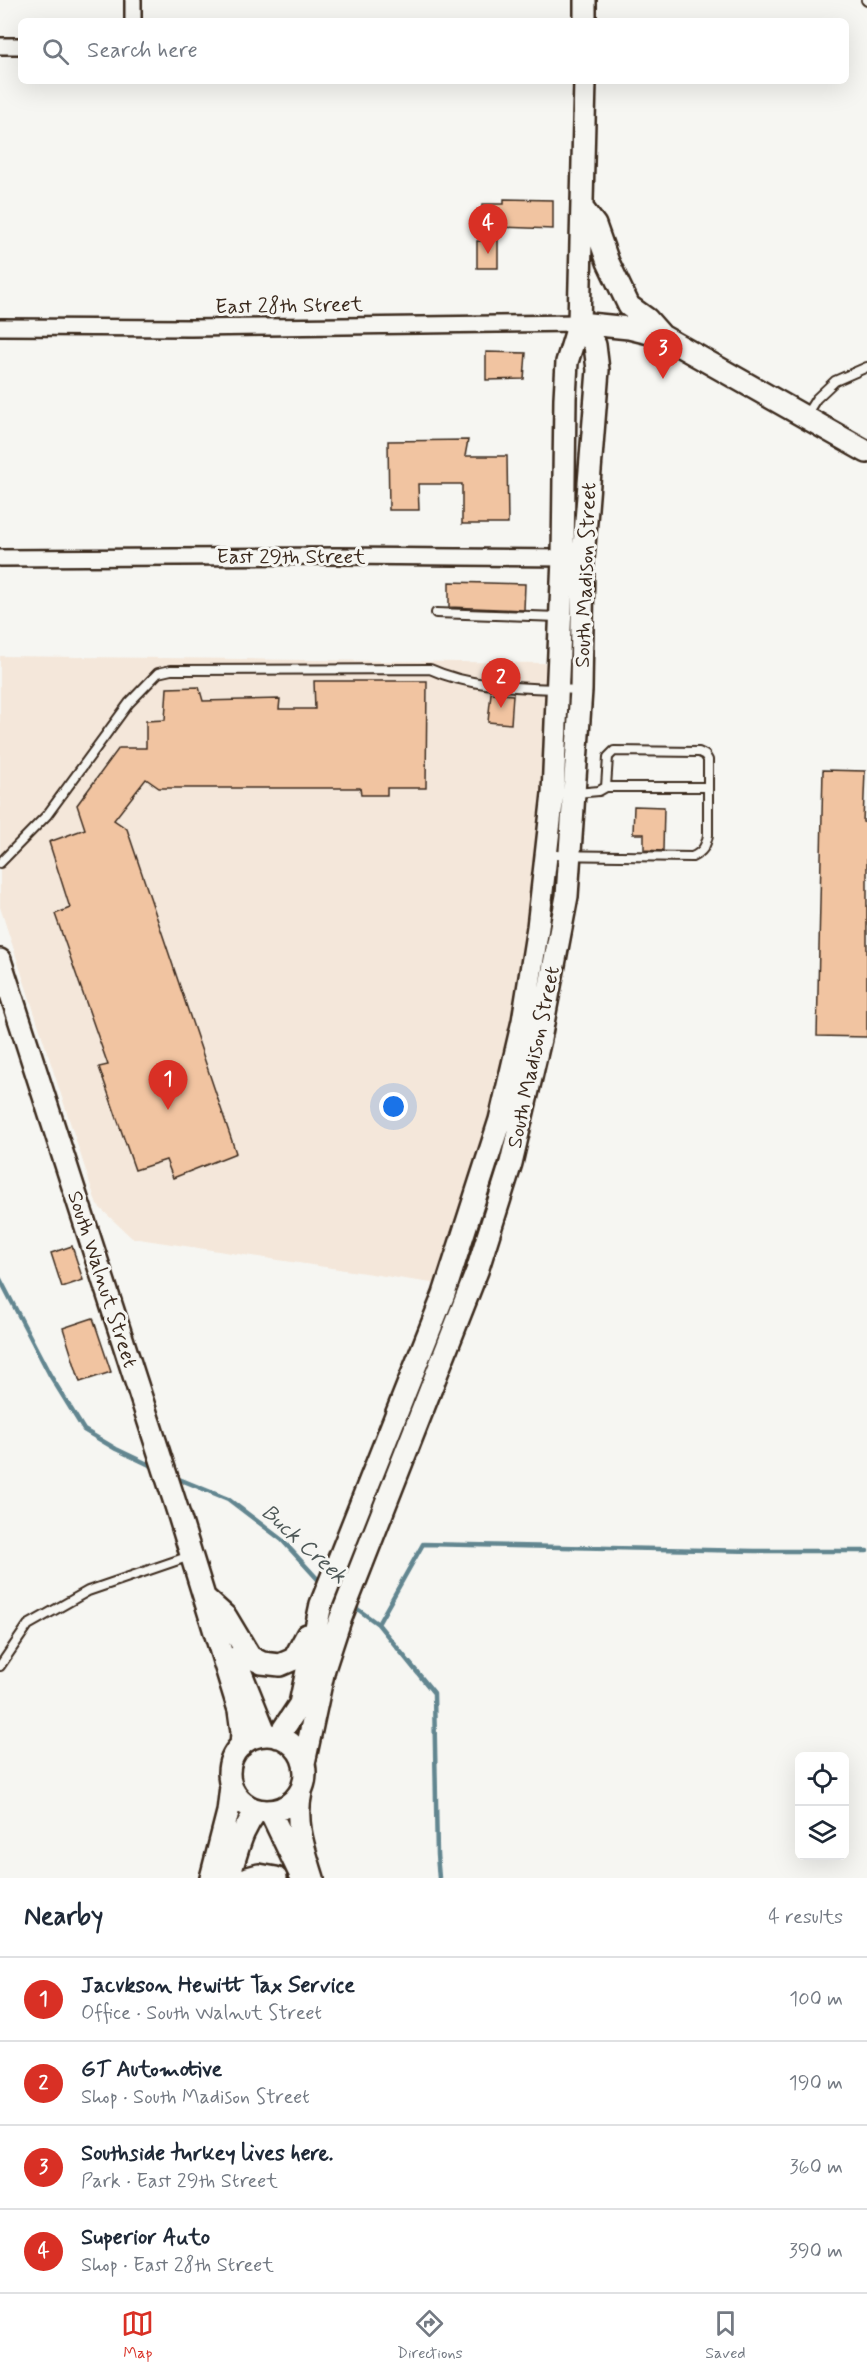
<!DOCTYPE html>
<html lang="en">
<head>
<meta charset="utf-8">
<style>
  :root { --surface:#fff; --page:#f6f6f7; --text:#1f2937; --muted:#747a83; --line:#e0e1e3; --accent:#d93025 }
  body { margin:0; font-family:Mynerve,sans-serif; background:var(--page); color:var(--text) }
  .controls { position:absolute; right:18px; bottom:18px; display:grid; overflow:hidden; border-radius:9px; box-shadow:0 6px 24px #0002 }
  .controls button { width:54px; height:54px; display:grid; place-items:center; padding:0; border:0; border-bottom:2px solid var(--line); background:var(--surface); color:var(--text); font:30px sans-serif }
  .you { position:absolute; left:394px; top:1107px; width:21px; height:21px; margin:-15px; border:4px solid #fff; border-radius:50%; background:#1a73e8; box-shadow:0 0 0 9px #1a73e833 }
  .badge { display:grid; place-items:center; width:39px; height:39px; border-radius:50%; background:var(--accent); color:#fff; font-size:20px; font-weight:700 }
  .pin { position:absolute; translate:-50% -50px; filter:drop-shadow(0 2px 3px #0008) }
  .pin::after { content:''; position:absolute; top:32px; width:21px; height:18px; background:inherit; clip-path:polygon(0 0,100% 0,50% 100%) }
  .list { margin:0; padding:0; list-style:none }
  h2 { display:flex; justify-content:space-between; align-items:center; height:78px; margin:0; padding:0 24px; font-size:26px }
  h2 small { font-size:20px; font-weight:400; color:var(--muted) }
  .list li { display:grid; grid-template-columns:39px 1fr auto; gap:18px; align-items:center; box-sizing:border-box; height:84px; padding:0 24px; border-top:2px solid var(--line) }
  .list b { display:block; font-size:22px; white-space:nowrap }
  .list p { margin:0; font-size:20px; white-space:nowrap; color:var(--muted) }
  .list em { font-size:20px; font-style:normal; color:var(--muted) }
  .icon { flex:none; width:33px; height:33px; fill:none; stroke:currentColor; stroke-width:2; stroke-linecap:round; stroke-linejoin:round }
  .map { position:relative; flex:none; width:867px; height:1878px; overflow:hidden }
  .search { position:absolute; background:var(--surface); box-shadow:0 6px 24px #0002; left:18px; right:18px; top:18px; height:66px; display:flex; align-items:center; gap:15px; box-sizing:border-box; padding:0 21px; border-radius:9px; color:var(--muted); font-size:22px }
  .sheet { height:414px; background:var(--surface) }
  nav { display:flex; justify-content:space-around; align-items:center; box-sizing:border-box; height:84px; border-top:2px solid var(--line); background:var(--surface); font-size:16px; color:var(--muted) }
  nav a { display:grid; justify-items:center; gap:3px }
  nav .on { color:var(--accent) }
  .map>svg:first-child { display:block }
  .built { fill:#f4e7da }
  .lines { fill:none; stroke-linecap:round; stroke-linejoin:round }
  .stream { stroke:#628690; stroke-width:4.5 }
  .building { fill:#f1c4a1; stroke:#3b2a1e; stroke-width:1.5 }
  .lane-casing { stroke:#3b2a1e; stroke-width:12 }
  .street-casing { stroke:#3b2a1e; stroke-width:20 }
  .secondary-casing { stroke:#3b2a1e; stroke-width:26 }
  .lane { stroke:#f6f6f2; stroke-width:8 }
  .street { stroke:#f6f6f2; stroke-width:15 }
  .secondary { stroke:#f6f6f2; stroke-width:21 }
  .labels { text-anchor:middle; stroke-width:6; stroke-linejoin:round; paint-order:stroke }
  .street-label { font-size:21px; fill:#3b2a1e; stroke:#f6f6f2 }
  .water-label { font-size:22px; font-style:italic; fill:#4e5857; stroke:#f6f6f2 }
</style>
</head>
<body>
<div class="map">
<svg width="867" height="1878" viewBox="0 0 867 1878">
  <rect width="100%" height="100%" fill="#f6f6f2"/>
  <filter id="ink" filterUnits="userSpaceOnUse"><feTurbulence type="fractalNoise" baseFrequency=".0167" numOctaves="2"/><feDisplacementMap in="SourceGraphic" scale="12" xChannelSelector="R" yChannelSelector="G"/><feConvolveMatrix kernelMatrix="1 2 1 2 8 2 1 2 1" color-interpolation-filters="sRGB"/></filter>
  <g filter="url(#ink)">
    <!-- built -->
    <path class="built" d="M0,656L546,663L541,818L528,926L498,1087L438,1284L132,1238L97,1205L0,907Z"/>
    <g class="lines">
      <!-- stream -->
      <path class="stream" d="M0,1279L50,1375L84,1430L116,1449L156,1468
        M174,1477L228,1499L282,1540L323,1585
        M352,1605L378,1624L434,1693L437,1855L439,1878
        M378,1624L423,1544L754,1551H867"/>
    </g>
    <!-- building -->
    <path class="building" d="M504,199L553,200V229L498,227V268H477V241H481L482,204H504Z
      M486,352L526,353L524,379L486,380Z
      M468,440L465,456H507L508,524H462V484H418L419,510H389L388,441Z
      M449,582L525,584L524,610L449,607Z
      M314,681H427L426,788H387V795H361L360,788H159L146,779L114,820L127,829L236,1153L173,1178L166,1160L135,1170L99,1067L108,1065L55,914L70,908L49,842L85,829L77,805L119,748H146V721L165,720L167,688L199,687L203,701L280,699L279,709H315Z
      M491,693L513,695L511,724L488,722Z
      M823,770L865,771L863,822L867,823V1037L817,1036Z
      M634,806L664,807L663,851L644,850V834H633Z
      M72,1246L83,1280L62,1287L51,1253Z
      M93,1318L111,1372L80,1382L63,1328Z"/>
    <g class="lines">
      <defs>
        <path id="lane" d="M866,0L867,1
          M806,415L816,399L835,381L867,367
          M436,613L559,617
          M606,787H708
          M547,855L692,857C703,852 706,846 708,835V760L705,755L699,752L614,751L608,757L606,787L599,791L576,793
          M0,863L47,815L129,703L158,673L171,670L430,669C476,690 531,687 581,690
          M0,1666L28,1625L88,1591L190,1556"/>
        <path id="street" d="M133,0V21
          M0,46H21
          M0,327L191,328L579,323
          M0,558L337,556L573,558"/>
        <path id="secondary" d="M585,21V0
          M582,208L595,225L608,262L629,306L647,319L662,336
          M579,323L629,328L662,336L867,452
          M0,960L178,1512L239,1710L242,1732L241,1746
          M205,1598L226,1617L250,1657L262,1663L280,1665L294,1659L307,1635
          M235,1658L266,1735
          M229 1773a38 38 0 1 1 76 0a38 38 0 1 1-76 0Z
          M278,1737L300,1704L321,1604L444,1294L500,1120L523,1021L538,927L553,794L563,558L565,398L567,362L579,323L585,81
          M304,1763L324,1669L340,1620L477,1271L511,1163L540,1039L567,896L581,690L583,559L598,370L595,345L579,323
          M301,1792C294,1822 304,1849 313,1878
          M270,1811L302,1878
          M211,1878L228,1812L231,1786
          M228,1878C239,1850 238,1836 257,1810
          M248,1878L259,1875L276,1878"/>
      </defs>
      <!-- lane casing -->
      <use href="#lane" class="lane-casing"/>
      <!-- street casing -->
      <use href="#street" class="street-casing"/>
      <!-- secondary casing -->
      <use href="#secondary" class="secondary-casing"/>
      <!-- lane -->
      <use href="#lane" class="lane"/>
      <!-- street -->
      <use href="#street" class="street"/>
      <!-- secondary -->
      <use href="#secondary" class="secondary"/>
    </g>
  </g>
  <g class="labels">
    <!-- street labels -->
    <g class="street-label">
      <text transform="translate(289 305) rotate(-1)" y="7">East 28th Street</text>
      <text x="291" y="563">East 29th Street</text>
      <text transform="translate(585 575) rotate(-88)" y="7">South Madison Street</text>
      <text transform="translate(533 1057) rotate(-78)" y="7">South Madison Street</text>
      <text transform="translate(103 1279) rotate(72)" y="7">South Walnut Street</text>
    </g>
    <!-- water labels -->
    <g class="water-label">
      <text transform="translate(305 1543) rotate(42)" y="8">Buck Creek</text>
    </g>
  </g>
</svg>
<div class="controls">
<button><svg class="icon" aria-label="locate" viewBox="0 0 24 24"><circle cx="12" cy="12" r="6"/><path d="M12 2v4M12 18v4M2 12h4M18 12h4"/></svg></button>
<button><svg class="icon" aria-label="layers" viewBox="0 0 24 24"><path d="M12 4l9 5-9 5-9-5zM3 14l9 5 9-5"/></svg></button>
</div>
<div class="you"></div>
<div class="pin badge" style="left:168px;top:1110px">1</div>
<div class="pin badge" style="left:501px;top:708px">2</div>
<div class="pin badge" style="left:663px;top:379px">3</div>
<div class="pin badge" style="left:488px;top:254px">4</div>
<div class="search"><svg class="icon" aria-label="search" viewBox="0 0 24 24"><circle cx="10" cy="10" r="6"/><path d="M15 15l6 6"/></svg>Search here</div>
</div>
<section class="sheet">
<h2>Nearby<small>4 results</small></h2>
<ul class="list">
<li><span class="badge">1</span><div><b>Jacvkson Hewitt Tax Service</b><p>Office · South Walnut Street</p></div><em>100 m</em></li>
<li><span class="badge">2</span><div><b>GT Automotive</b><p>Shop · South Madison Street</p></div><em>190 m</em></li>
<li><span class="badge">3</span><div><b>Southside turkey lives here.</b><p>Park · East 29th Street</p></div><em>360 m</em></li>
<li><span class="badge">4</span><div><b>Superior Auto</b><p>Shop · East 28th Street</p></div><em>390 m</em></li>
</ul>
</section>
<nav>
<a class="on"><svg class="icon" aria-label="map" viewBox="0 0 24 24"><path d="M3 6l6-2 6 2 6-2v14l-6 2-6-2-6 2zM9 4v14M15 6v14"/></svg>Map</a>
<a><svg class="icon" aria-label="directions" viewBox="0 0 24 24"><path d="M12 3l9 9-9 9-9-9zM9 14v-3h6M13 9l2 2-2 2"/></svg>Directions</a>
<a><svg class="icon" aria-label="saved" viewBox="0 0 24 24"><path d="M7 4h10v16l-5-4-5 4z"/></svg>Saved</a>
</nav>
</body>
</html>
